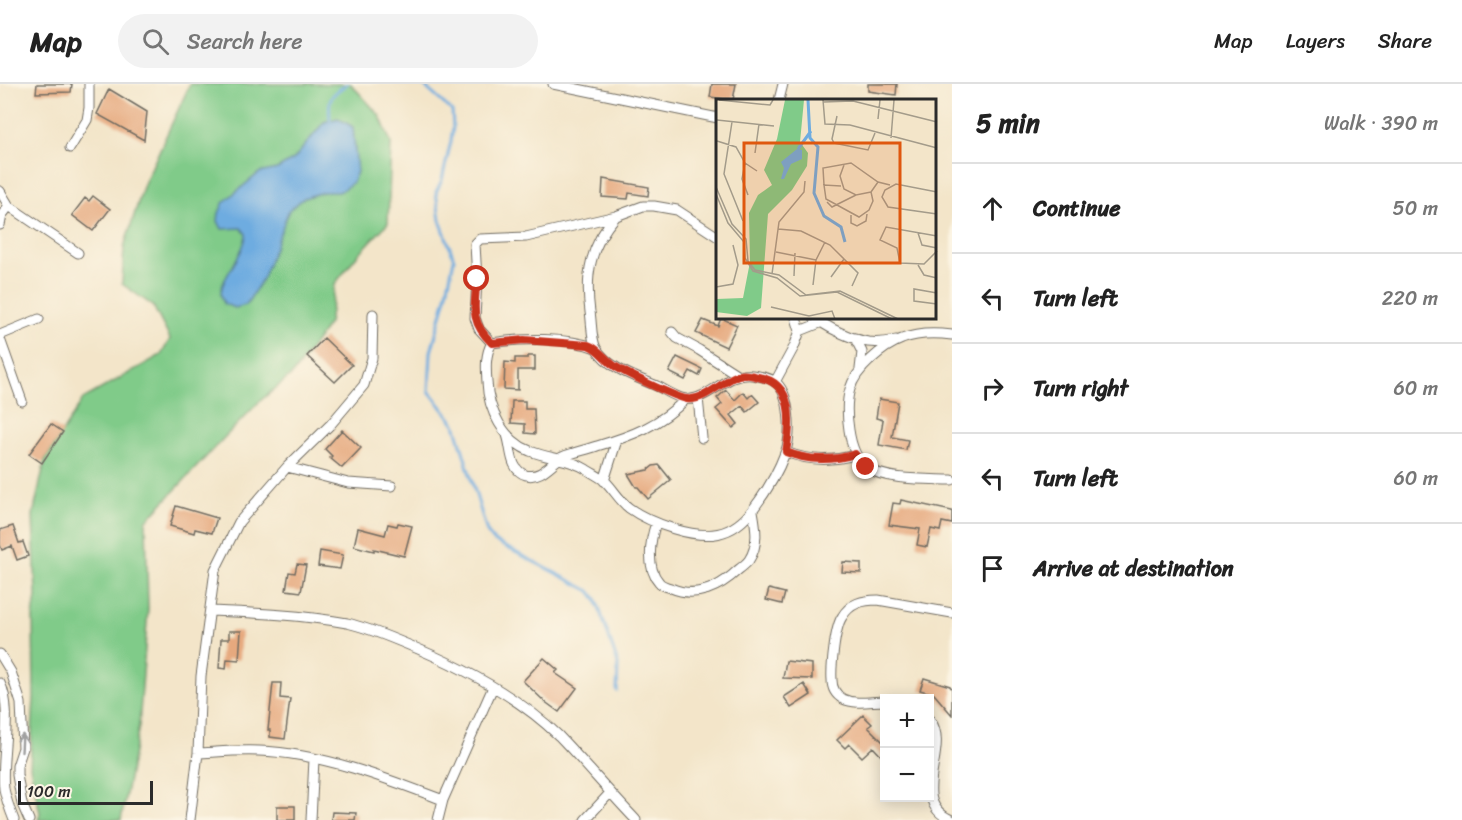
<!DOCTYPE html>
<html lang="en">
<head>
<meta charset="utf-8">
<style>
  :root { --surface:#fff; --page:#f2f2f2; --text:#222; --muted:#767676; --line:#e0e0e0 }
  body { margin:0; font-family:Sriracha,sans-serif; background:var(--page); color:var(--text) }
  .controls { position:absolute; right:18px; bottom:18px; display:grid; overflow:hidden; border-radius:0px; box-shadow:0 3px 15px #0003 }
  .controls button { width:54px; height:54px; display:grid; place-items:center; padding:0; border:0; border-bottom:2px solid var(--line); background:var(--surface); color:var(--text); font:30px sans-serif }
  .scale { position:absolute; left:18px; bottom:15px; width:135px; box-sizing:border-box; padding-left:6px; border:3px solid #2b2b2b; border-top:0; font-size:16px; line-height:21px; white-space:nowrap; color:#2b2b2b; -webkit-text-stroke:4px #fcf5e5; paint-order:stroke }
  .stop { position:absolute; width:18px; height:18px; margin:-14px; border:4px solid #c8321e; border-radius:50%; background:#fff }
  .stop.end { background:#c8321e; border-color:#fff; box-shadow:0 2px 6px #0008 }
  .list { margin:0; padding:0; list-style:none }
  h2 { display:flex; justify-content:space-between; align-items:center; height:78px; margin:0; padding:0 24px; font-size:26px }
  h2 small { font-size:20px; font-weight:400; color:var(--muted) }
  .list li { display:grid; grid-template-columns:39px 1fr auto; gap:18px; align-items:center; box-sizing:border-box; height:90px; padding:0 24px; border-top:2px solid var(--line) }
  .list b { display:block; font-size:22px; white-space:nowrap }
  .list em { font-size:20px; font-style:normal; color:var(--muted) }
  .icon { flex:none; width:33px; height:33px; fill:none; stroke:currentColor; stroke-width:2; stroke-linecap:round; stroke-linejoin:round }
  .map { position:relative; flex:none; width:952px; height:736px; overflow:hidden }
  header { display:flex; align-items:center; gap:36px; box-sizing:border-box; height:84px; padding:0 30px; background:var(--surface); border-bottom:2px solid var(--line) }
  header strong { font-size:28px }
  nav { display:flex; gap:33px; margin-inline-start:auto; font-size:21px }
  .search { width:420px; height:54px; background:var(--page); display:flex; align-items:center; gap:15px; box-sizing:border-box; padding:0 21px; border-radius:33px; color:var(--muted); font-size:22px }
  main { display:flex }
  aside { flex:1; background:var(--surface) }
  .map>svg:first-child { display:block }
  .green { fill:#80cb89; stroke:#567b5a; stroke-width:1.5 }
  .water { fill:#6eace0; stroke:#4c6c86; stroke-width:1.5 }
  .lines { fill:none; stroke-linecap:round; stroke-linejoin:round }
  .stream { stroke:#6eace0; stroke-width:3 }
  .building { fill:#e6a97e }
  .minor-casing { stroke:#716c62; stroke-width:11 }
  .minor { stroke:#fff; stroke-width:9 }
  .oneway { stroke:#a0a0a0 }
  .route { stroke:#c8321e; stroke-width:8 }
  .inset-river { fill:none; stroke:#6eace0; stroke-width:3 }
  .inset-road { fill:none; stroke:#a39b8a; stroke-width:1.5 }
  .view { fill:#df570e; fill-opacity:0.15; stroke:#df570e; stroke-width:3 }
  .inset-edge { fill:none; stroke:#2b2b2b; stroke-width:3 }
</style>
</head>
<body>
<header>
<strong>Map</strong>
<div class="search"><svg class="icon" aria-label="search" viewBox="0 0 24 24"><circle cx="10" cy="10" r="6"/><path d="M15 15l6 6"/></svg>Search here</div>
<nav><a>Map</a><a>Layers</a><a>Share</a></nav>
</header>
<main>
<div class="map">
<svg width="952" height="736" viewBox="0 0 952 736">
  <rect width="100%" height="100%" fill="#fcf5e5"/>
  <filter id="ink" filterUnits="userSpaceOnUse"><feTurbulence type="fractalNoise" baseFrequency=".0167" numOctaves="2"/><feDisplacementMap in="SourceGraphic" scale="12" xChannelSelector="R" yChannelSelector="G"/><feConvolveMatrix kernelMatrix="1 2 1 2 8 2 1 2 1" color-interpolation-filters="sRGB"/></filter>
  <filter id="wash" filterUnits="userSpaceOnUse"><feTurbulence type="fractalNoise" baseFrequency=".008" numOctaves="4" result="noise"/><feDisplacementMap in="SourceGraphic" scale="24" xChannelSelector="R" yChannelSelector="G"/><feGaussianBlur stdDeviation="1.35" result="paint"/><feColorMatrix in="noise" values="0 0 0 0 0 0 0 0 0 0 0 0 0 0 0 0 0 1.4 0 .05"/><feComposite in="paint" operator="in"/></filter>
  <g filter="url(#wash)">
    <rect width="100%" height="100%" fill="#f3e5c9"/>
    <!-- green -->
    <path class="green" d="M190,0H351L380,32L391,59L388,139L355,174L335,200L329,239L293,290L260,317L220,358L146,437L148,525L139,642L121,736H38L40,729L30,683L34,614L33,533L36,512L33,431L45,376L83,315L161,271L170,255L153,222L122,200L124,163L144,100Z"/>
    <!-- water -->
    <path class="water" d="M338,34L353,43L357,88L352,99L339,108H323L304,114L289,126L263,194L246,221L235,224L224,220C223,216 221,213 221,210C221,193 244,172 246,150L241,144L222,145L218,137L219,129L224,118L259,89L277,85L294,75L324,38Z"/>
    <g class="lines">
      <!-- stream -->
      <path class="stream" d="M422,0L452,27L453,43L451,57L442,96L436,108L440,136L454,175L446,213L431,268L429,307L455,340L487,448L494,457L590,507L596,515L618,580L617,607
        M330,36C328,14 329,12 347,0"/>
    </g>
    <g id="blocks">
      <!-- building -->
      <path class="building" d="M37,0H72L71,8L36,9Z
        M712,0H736L733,16L710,13Z
        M868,0H897L896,11L868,7Z
        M109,5L147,28L144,56L97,30Z
        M603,95L649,103L648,112L629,109L628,115L602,113Z
        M93,112L110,125L93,147L72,131L85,114L89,117Z
        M721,234L737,241L726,263L696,249L703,236L718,242Z
        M324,254L352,281L335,298L307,272Z
        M528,272H535V286H518V306L504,305L505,278L515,279V274H528Z
        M677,273L702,285L699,292L690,287L685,296L669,288Z
        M726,306L735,316L743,308L748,314L752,310L759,318L747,328L742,322L731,331L738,340L733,344L716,325L722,320L717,314Z
        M879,315L898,318L892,353L908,356L906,366L879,361L883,336L876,334Z
        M512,317H525V325H534L535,350L525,349V340L511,339Z
        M51,340L63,348L42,379L29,370Z
        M342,346L361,364L342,384L330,374L332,372L325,365Z
        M659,381L671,396L648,415L638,403H636L628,390L648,386L653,382Z
        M901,416L952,427V440L942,438L940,447L931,445L927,463L917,461L920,445L889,441L893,419L900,420Z
        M176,422L217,434L212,449L195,445L194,449L170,442Z
        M398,439L412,442L404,472L374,465V467L354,462L358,444L385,451L388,440L397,442Z
        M13,442L19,459L23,458L28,472L17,476L12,462L2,466L0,461V446Z
        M320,467L343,471L340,485L318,482Z
        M843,478L861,479V489L842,488Z
        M297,480L306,481L301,508L286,506L289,488L295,489Z
        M769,505L785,509L782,520L766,516Z
        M229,547H241L239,576L227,575L226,585L219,584L221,555H229Z
        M544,574L558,586L555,589L577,604L559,628L544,617L523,597Z
        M786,577L812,580V595L783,594Z
        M924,594L950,602L952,605V631L934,610L920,606Z
        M273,599H281L280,614L290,615L285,655L270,653V646H268Z
        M804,600L811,611L791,624L784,613Z
        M863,631L872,640L868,643L885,660V676L873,663L862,673L849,660L845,664L837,656Z
        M277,722H295V736H277Z
        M332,728L356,729L355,736H331Z"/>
    </g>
  </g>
  <g filter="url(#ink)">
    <use href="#blocks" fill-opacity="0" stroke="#716c62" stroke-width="1.5"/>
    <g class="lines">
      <defs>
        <path id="minor" d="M553,0L718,34
          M779,16L783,0
          M70,64L87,36L89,24V0
          M0,107L9,122L78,169
          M0,141L2,131L9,122
          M796,234L800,247
          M817,234C824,243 855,256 868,258C877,259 887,258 896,256
          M672,248L677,254L699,266L738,291
          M0,251L39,235
          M952,251C936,249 917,249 902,255C883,262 855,286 850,305C846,318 847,333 849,346C851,360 855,374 866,383C885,397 928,395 952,396
          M855,254L862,268L860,285
          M0,255L22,317
          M492,259L479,245L475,234L477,195L475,160L480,155L526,153L616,132L643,122H654L677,126L718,153
          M596,264C567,253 522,254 492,259C485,270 486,285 487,298C488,326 504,357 530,367C549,375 569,374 586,385C592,389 600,393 605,397C614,406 619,416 629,424C643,434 658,440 674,445C707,455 732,454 754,424C766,408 778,388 785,369C792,352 791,308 774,297C768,293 759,292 752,291C729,289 718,306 699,313C696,314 689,316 686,315C677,314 668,308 661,304C640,294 609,286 596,264C591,255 592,239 590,228C585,191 590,161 616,132
          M775,298L794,263L800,247L820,239
          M698,314L702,354
          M507,351C512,364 509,386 526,391C541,395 551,379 562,373C573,368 586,366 597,362C632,352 660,341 686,315
          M786,368C808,377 833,377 855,371
          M287,383L348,399L392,402
          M604,397L617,356
          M656,439C650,456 646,484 659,498C661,501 667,503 671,504C696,515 720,503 738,486C742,483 746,480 749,476C759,461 756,443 753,427
          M211,527C256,529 302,531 347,539C364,543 382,550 399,557C454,579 516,610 559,652C585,679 610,709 636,736
          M0,570L11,588L21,619L23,664L17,682V691L22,720L29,736
          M0,599C14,626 0,675 4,705C6,715 10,726 14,736
          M884,617C871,617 856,621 843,615C836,611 832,604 832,596C831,583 835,543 842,533C850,519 863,516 878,516L952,529
          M930,636C952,664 906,718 952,736
          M198,669C218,668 239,666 259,667C320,669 386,694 443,716
          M190,736L198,669L201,592L215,486L239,438L287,383L331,340L364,301L372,274L373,230
          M311,736L314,675
          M438,736L443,716L493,603
          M585,736L610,709"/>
      </defs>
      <!-- minor casing -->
      <use href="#minor" class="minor-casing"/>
      <!-- minor -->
      <use href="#minor" class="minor"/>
    </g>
    <!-- one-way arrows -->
    <defs><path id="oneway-shaft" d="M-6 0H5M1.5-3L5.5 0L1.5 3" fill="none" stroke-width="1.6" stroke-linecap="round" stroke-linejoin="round" transform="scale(1.5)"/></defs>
    <use class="oneway" href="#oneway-shaft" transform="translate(22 659) rotate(-87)"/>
  </g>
  <g class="lines" filter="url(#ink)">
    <!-- route -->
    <path class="route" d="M477,195C474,224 470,238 492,259L524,256L588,261C599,265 603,273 612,280C620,287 677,314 687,315C704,317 720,299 736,292C742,289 751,291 758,293C795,299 791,339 786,368C808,377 833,377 855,370L866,383"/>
  </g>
  <!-- overview -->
  <g transform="translate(716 15)">
    <rect width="220" height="220" fill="#f3e5c9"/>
    <path d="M69,1H88L84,43L92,54L91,67L76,91L52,115L45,209L31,217L0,213V200L27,199L34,163L33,114L42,96L56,86L48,71L61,40Z" fill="#80cb89"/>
    <path d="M81,50L86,51V60L75,65L68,80H65L68,69L65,63Z" fill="#6eace0"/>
    <path class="inset-river" d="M92,1L94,39L102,48L98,94L108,117L125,128L129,143M82,50L95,32"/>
    <path class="inset-road" d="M3,1L54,6L57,1M107,1L109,25L134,26L221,49M107,3L137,2L221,23M121,17L116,40L118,44L152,51L159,34M162,20L164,1M1,21L58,27M16,23L8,75L27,122M175,39L178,1M1,42L20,48L29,64L41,72M39,54L43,25M29,64L26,80L32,96M128,66L124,77L128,90L140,96L155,93M108,86L107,69L135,64L162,83L174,86M125,87L108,86L110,100L143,118L153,111L157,102L155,93L162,83M0,88L16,125L30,140L32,162L39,171L63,176L90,196L124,192L182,220M221,93L180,85L169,91L166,98L172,108L221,115M0,95L12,124L28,143L29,159L37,172L61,179L84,197L121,193L176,220M111,103L116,108L140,96M135,116V124L141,127L150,122L151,115M62,130L85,132L114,146L142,174L136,187M202,134L206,146L221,149M221,137L170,128L164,141L181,149L184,164L208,165L221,152M60,153L100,161M202,166L208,176L221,179M56,175L63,123L88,93L89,82M78,177L79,154M115,178L128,160M97,186L100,161L109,143M0,188L17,185L22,166L17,146M221,194L198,190V202L221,205M55,208L93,217L116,212L119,220"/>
    <path class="view" d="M28,44H184V164H28Z"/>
    <rect width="220" height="220" class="inset-edge"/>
  </g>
</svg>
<div class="controls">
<button>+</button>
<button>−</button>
</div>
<div class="scale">100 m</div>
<div class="stop" style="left:477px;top:195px"></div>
<div class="stop end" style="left:866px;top:383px"></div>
</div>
<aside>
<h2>5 min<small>Walk · 390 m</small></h2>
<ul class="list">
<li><svg class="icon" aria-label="ahead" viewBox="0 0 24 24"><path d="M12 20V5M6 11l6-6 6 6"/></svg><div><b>Continue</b></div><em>50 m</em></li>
<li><svg class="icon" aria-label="left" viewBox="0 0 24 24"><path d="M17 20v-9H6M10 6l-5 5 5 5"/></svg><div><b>Turn left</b></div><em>220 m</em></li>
<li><svg class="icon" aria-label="right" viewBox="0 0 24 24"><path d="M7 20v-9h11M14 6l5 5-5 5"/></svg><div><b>Turn right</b></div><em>60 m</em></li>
<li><svg class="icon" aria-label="left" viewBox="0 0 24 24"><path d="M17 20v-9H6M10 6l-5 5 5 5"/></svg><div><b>Turn left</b></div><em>60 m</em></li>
<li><svg class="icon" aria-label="arrive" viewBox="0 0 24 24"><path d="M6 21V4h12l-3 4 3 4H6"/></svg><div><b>Arrive at destination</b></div></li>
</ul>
</aside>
</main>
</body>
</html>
